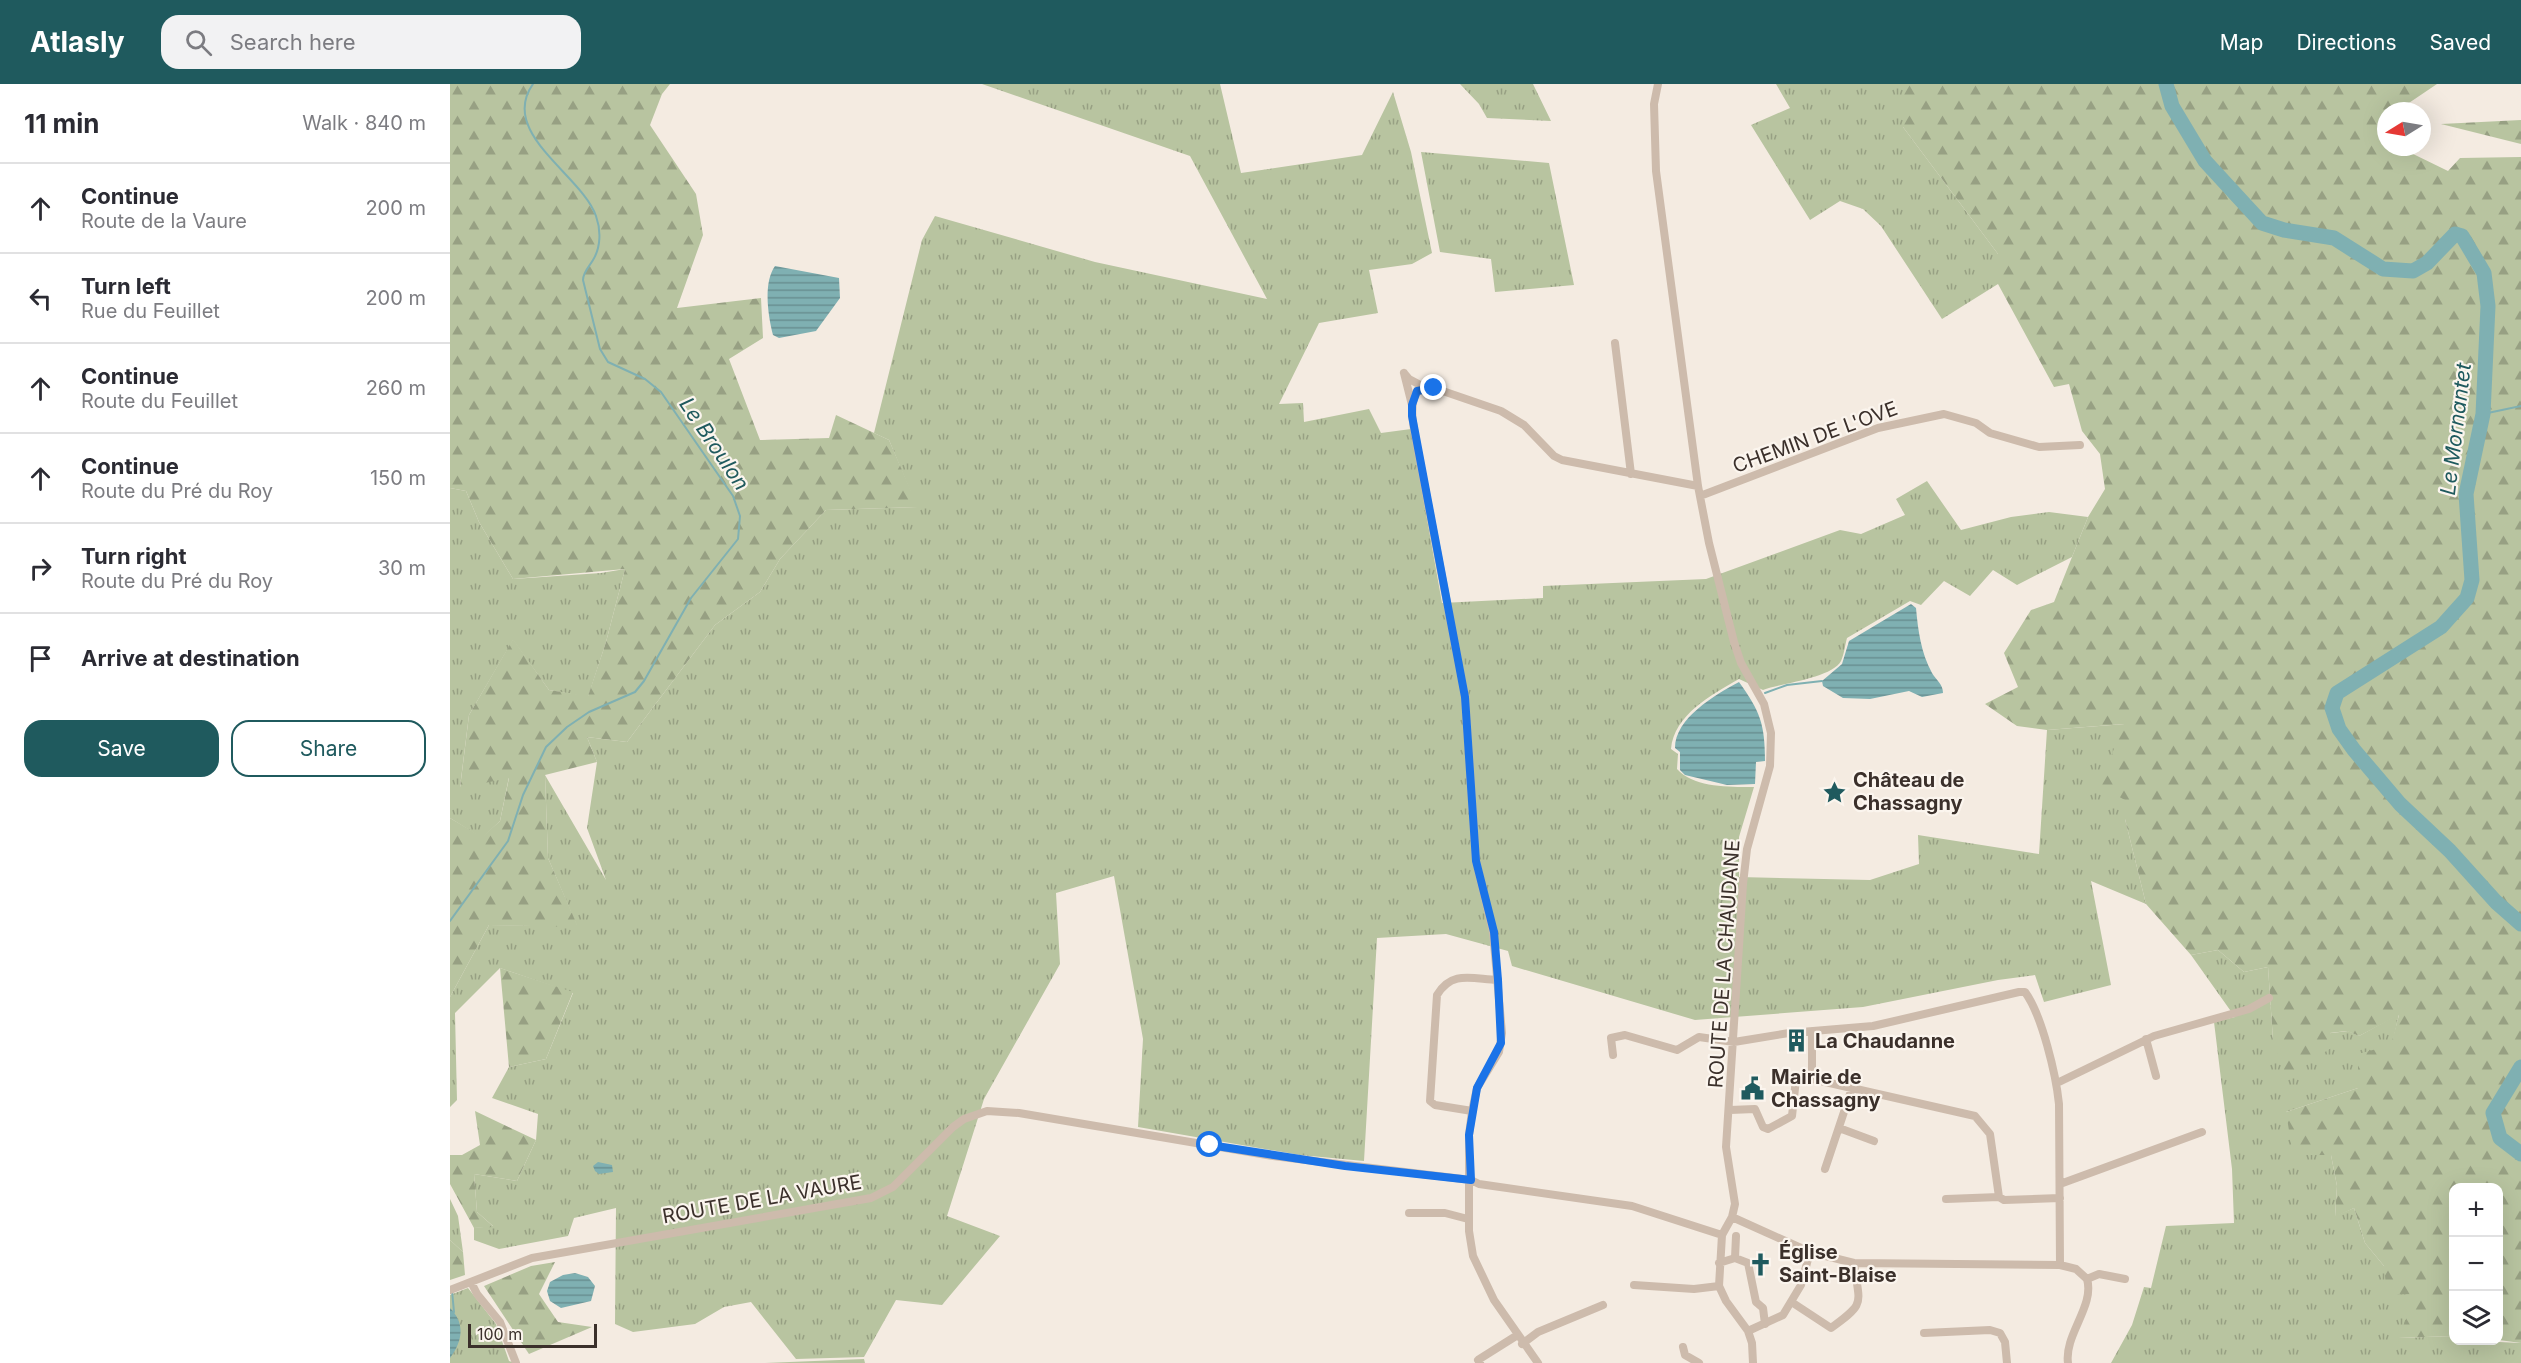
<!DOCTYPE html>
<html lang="en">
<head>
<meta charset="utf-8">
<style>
  :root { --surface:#fff; --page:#f2f2f3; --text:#2b2b33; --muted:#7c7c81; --line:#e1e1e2; --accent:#1f5a5e }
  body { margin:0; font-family:Inter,sans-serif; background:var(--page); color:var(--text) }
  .controls { position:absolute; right:18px; bottom:18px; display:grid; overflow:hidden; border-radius:12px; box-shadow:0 6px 24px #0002 }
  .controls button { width:54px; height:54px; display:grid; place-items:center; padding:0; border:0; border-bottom:2px solid var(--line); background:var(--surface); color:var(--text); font:30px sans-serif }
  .compass { position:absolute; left:1927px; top:18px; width:54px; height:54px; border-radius:50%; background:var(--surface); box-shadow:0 6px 24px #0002; rotate:259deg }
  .scale { position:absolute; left:18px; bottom:15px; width:129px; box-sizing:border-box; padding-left:6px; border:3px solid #3b302b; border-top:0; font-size:16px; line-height:21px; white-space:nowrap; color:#3b302b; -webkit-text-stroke:4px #fbf5ee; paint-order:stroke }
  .stop { position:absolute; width:18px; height:18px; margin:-14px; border:4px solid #1a73e8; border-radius:50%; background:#fff }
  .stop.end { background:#1a73e8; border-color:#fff; box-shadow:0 2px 6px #0008 }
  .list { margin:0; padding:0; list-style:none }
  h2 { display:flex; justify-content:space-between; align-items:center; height:78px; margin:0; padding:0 24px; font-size:26px }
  h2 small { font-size:20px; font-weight:400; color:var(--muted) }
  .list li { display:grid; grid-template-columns:39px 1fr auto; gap:18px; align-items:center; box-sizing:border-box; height:90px; padding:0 24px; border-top:2px solid var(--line) }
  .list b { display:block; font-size:22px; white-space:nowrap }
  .list p { margin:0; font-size:20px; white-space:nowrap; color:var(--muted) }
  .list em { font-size:20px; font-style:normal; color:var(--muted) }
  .actions { display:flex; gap:12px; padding:18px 24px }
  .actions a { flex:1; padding:14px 0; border:2px solid var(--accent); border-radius:18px; text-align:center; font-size:21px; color:var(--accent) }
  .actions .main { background:var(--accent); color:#fff }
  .icon { flex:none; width:33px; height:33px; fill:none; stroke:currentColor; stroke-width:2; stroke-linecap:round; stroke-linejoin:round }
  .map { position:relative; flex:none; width:2071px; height:1279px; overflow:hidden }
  header { display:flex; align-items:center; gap:36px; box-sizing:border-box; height:84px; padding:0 30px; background:var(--accent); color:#fff }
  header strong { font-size:28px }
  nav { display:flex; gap:33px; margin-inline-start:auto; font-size:21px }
  .search { width:420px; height:54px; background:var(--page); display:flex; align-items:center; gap:15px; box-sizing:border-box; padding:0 21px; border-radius:18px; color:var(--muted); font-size:22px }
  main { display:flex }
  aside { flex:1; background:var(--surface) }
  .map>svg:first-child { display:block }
  .grass { fill:url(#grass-tufts) }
  .forest { fill:url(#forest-firs) }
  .water { fill:url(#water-rules) }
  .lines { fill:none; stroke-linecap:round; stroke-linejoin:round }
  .stream { stroke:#7fb0b2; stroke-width:2 }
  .river { stroke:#7fb0b2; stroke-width:15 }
  .minor { stroke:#cdbbac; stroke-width:8 }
  .route { stroke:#1a73e8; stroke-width:8 }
  .labels { text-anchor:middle; stroke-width:4.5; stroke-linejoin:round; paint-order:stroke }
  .street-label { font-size:20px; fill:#3b302b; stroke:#fbf5ee }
  .poi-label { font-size:20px; font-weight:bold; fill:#3b302b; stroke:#fbf5ee; text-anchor:start }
  .water-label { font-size:21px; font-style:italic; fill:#1f5a5e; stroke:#fbf5ee }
</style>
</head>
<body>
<header>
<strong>Atlasly</strong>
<div class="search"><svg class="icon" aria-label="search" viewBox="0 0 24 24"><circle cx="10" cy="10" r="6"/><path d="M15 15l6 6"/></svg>Search here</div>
<nav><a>Map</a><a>Directions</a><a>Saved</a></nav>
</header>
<main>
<aside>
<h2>11 min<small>Walk · 840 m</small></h2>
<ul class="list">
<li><svg class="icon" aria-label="ahead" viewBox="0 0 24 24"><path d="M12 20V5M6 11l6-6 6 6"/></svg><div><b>Continue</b><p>Route de la Vaure</p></div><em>200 m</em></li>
<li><svg class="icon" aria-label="left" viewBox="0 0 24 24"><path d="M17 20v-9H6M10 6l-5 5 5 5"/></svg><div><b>Turn left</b><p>Rue du Feuillet</p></div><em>200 m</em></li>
<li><svg class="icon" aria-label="ahead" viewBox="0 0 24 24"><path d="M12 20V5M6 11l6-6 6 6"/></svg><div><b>Continue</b><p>Route du Feuillet</p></div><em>260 m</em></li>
<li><svg class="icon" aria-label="ahead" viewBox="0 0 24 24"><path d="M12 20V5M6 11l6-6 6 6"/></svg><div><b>Continue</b><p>Route du Pré du Roy</p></div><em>150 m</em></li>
<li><svg class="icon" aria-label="right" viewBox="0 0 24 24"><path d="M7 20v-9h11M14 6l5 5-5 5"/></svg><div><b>Turn right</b><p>Route du Pré du Roy</p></div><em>30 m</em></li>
<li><svg class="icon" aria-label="arrive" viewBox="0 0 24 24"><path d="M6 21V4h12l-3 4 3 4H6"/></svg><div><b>Arrive at destination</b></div></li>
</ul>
<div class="actions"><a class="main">Save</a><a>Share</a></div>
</aside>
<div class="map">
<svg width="2071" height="1279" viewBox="0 0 2071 1279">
  <defs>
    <pattern id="grass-tufts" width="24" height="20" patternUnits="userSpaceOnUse" patternTransform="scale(1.5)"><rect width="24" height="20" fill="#b8c4a0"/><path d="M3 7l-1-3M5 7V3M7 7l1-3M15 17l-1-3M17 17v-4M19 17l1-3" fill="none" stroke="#97a083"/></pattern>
    <pattern id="forest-firs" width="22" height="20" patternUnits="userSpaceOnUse" patternTransform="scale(1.5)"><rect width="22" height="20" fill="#b8c4a0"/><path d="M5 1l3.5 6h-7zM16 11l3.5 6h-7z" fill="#97a083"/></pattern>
    <pattern id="water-rules" width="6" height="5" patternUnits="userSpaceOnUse" patternTransform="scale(1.5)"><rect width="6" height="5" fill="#7fb0b2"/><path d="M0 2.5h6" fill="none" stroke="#699091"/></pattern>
  </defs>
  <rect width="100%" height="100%" fill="#f4ebe1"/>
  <!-- grass -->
  <path class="grass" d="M532,0H770L791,89L912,71L943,8L961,68L982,169L962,180L919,186L928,229L869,239L829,320L853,319L854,338L919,325L931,349L961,345L992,519L1093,514V502L1256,495L1390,446L1411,450L1455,431L1446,415L1477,397L1511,446L1561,433L1599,428L1638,433L1622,473L1567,501L1543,486L1520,512L1494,497L1471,521L1460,517L1397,554C1395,561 1394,571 1391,577C1382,594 1332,599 1313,606L1289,595C1261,611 1224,631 1221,665L1228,670L1227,685C1244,704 1280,703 1304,703L1289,753V793L1420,796L1469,780L1468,751L1589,770L1597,646L1675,640L1664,670L1675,716V735L1696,820L1641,797L1661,901L1594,918L1585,891L1548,896L1413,923L1245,936L1062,882L1058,867L996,850L927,854L914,1077L850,1071L688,1043L693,955L664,792L606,809L610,880L534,1015L497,1132L550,1152L492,1221L446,1216L414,1273L346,1275L301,1218L274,1223L245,1240L183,1248L165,1240L166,1124L124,1134L118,1152L49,1165L24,1156V1144L43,1142L27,1128L24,1090L67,1097L86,1056L88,1030L42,1014L59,983L96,975L123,909L50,884L5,929L7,1016L0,1023V913L39,841L127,842L98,774L95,691L156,796L137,744L147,678L137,653L177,658L265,541L310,508L330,475L376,426L467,423L439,356L424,349L472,156L485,132L645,178L817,215L740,72Z
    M1010,0H1083L1101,37L1037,34L1029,20Z
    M1326,0H1453V43L1548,170V200L1492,235L1431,142L1413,125L1390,117L1360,136L1301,41L1340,24Z
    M971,68L1099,79L1124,201L1045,208L1041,175L990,168Z
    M0,404L16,407L29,438L63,495L151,489L175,485L156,558L138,613L99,606L63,556L19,631L10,703L59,693L50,737L32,754L0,734Z
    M1768,866L1794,888L1818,883L1823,956L1898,947L1909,952L1949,930L1942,961L1908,1004L1836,1028L1881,1071L1887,1102L1885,1132L1904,1124L1915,1159L1934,1182L1968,1210L1949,1254L2003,1252L2004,1256L2071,1259V1279H1661L1682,1241L1694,1203L1701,1204L1716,1142L1784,1139L1782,1085L1764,938L1785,933L1741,871Z
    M0,1115L8,1132L13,1168L0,1156Z
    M18,1204L46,1240L59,1277L65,1279H0V1211Z
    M414,1275L415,1279H315Z"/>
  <!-- forest -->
  <path class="forest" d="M0,0H220L212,10L200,41L246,110L253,151L227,224L311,214L313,254L279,275L310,356L379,354L386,331L439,356L468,423L376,426L330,475L310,508L265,541L177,658L137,653L147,678L95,691L98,774L128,843L39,841L0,913V734L32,753L50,737L59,694L10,704L19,631L63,555L99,606L138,612L156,558L175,485L63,495L29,438L16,407L0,404Z
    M1453,0H1987L1947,27H1936V63H1957L1959,68L1998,87L2010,74L2071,73V1259L2049,1256L2048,1104H2004L2003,1252L1948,1254L1967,1210L1937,1211L1934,1182L1915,1159L1904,1124L1885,1133L1887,1102L1881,1071H1843L1836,1028L1908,1004V970L1941,961L1949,931L1909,952L1897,947L1880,949L1883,963L1836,992L1823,956L1818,883L1794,888L1768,866L1741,871L1696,820L1675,735V716L1649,702L1674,640L1597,646L1567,642L1535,620L1568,603L1554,569L1581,526L1604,518L1638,433L1655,405L1650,370L1632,347L1619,300L1604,303L1548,200V170L1453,43Z
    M2071,36V60L1991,40Z
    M50,884L123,908L96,975L59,983Z
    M25,1027L86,1056L67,1097L24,1090L27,1128L44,1143L24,1144L0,1100V1071H12L30,1061Z
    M0,1156L13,1168L15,1191L0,1196Z
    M105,1178L89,1210L108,1238L142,1243L79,1270L34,1202L81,1182Z"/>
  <!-- water -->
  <path class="water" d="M325,182L389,194L390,214L366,247L329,254L323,251C318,232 313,199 325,182Z
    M1461,520L1466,524C1468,546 1471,569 1482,589C1486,596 1493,600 1493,609L1472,613L1459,607L1420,615L1393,614L1373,602L1372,597L1392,580L1399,557Z
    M1289,598C1310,627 1315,640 1315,677L1306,678L1305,700L1277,701L1235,691L1230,686V668L1225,664C1225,634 1265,611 1289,598Z
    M148,1078L162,1081L163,1088L149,1090L145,1087L143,1082Z
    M125,1189L138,1193L145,1202L141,1217L111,1224L100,1217L97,1207L100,1198L113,1191Z
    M0,1224C16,1240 12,1258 0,1274Z"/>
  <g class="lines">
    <!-- stream -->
    <path class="stream" d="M2033,330L2071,322
      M1315,609L1337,601L1372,597
      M0,837L58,757L73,711L96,663L117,643L139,628L185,608L194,597L241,514L288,455L290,432L283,412L211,308L195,295L158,278L150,265L133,196C133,188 139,183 143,176C151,163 151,146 146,132C132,91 48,49 83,0
      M0,1232L4,1228L2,1207"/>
    <!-- river -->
    <path class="river" d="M1716,0L1722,22L1755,77L1812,139L1834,146L1884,154L1933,185L1963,187L1977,179L2005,150L2012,152L2034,189L2038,222L2033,330L2016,410L2022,496L2017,514L1991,543L1887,609L1882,624L1889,645L1904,666L1950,720L2000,767L2046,818L2071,840
      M2071,983L2043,1029L2050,1054L2071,1070"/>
    <!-- minor -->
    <path class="minor" d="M1208,0L1204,20L1206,87L1248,402L1259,459L1284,558L1291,579L1314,620L1321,649L1320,682L1297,765L1293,800L1276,1063L1285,1120L1282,1133L1272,1151L1269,1202L1276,1217L1298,1247L1302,1259L1303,1279
      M1165,259L1181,390
      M954,289L962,321
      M954,289L959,295L976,304
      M1250,412L1428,344L1494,330L1526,339L1540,349L1589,363L1630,361
      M1362,948V995L1525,1032L1540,1050L1549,1113L1554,1116L1610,1114
      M1696,955L1706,992
      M1163,971L1161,954L1175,951L1227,966L1249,953L1284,958L1339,949L1423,942L1569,908H1575C1592,931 1606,991 1609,1020L1610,1181
      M1607,999L1704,952L1799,925L1819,914
      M1280,1026L1305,1025L1313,1043L1318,1045L1342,1032L1346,995H1362
      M1022,1027L985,1021L980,1017L987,911C1002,886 1022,895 1048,896
      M1389,1044L1424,1057
      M1375,1085L1402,1004
      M1610,1100L1752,1048
      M1496,1115L1549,1113
      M959,1129H995L1018,1135
      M1282,1133L1360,1168L1404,1179L1610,1181L1626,1185L1637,1195L1649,1190L1675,1195
      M1285,1174L1298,1179L1306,1218L1313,1224L1315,1240
      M1269,1179L1285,1174L1286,1152
      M21,1198L27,1210L50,1238L66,1279
      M1184,1201L1244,1205L1269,1202
      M0,1206L82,1174L421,1114L443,1103L503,1043L514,1035L537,1027L569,1029L823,1072L1021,1096L1029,1100L1182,1122L1272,1151
      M1343,1219L1381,1244C1417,1218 1409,1221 1404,1179
      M1298,1247L1333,1231L1351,1201L1360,1168
      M1474,1249L1540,1246L1550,1249L1555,1258L1557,1279
      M1072,1260L1088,1248L1153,1221
      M1233,1263L1235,1271L1249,1279
      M1030,1279L1028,1276L1066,1252
      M1088,1279L1044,1216L1023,1172L1019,1147V1051L1022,1027L1027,1004L1049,968L1052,949L1043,848L1026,777L1015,613L967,362C964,343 958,324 967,307L984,304L1051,327L1074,341L1104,372L1112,376L1248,402
      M1618,1279C1614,1251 1645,1222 1637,1195"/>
  </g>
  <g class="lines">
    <!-- route -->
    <path class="route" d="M760,1061L895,1082L1021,1096L1019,1051L1027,1004L1051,959L1048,896L1044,848L1026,777L1015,613L962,332V321L967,307L984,304"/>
  </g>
  <!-- icons -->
  <defs>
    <symbol id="sight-bare" viewBox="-9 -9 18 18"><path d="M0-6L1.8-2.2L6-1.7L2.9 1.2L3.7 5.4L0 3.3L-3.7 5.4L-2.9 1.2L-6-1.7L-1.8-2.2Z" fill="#1f5a5e" stroke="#fbf5ee" stroke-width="2.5" paint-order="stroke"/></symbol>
    <symbol id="building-bare" viewBox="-9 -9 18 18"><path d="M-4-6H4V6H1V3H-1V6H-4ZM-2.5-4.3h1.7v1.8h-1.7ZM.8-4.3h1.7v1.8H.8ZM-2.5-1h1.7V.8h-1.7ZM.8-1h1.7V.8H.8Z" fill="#1f5a5e" stroke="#fbf5ee" stroke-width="2.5" paint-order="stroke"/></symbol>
    <symbol id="civic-bare" viewBox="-9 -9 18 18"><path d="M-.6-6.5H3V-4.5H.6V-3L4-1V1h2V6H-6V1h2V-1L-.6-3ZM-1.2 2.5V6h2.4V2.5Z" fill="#1f5a5e" stroke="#fbf5ee" stroke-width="2.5" paint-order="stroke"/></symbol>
    <symbol id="church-bare" viewBox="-9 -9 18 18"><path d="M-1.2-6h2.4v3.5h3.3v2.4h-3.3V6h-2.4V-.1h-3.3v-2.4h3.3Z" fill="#1f5a5e" stroke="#fbf5ee" stroke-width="2.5" paint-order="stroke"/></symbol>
  </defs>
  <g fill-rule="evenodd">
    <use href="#sight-bare" x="1368" y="692" width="33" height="33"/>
    <use href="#building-bare" x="1330" y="940" width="33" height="33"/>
    <use href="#civic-bare" x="1286" y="988" width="33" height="33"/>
    <use href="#church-bare" x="1294" y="1164" width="33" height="33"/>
  </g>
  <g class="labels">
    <!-- street labels -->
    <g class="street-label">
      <text transform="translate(1365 353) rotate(-20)" y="7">CHEMIN DE L'OVE</text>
      <text transform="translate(1274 880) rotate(-86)" y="7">ROUTE DE LA CHAUDANE</text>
      <text transform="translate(312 1115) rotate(-10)" y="7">ROUTE DE LA VAURE</text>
    </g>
    <!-- poi labels -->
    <g class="poi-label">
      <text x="1403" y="703">Château de<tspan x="1403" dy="23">Chassagny</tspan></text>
      <text x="1365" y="964">La Chaudanne</text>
      <text x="1321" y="1000">Mairie de<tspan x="1321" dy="23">Chassagny</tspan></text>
      <text x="1329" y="1175">Église<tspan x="1329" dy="23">Saint-Blaise</tspan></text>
    </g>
    <!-- water labels -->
    <g class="water-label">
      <text transform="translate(2006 345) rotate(-83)" y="7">Le Mornantet</text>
      <text transform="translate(264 360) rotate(56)" y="7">Le Broulon</text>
    </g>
  </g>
</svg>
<div class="controls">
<button>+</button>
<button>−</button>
<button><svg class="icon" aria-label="layers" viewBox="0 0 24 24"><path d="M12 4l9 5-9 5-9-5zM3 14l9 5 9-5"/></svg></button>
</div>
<svg class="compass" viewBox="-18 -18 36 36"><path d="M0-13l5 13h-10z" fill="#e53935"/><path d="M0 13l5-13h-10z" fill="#7c7c81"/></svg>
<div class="scale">100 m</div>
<div class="stop" style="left:760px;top:1061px"></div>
<div class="stop end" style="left:984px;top:304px"></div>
</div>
</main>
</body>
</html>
